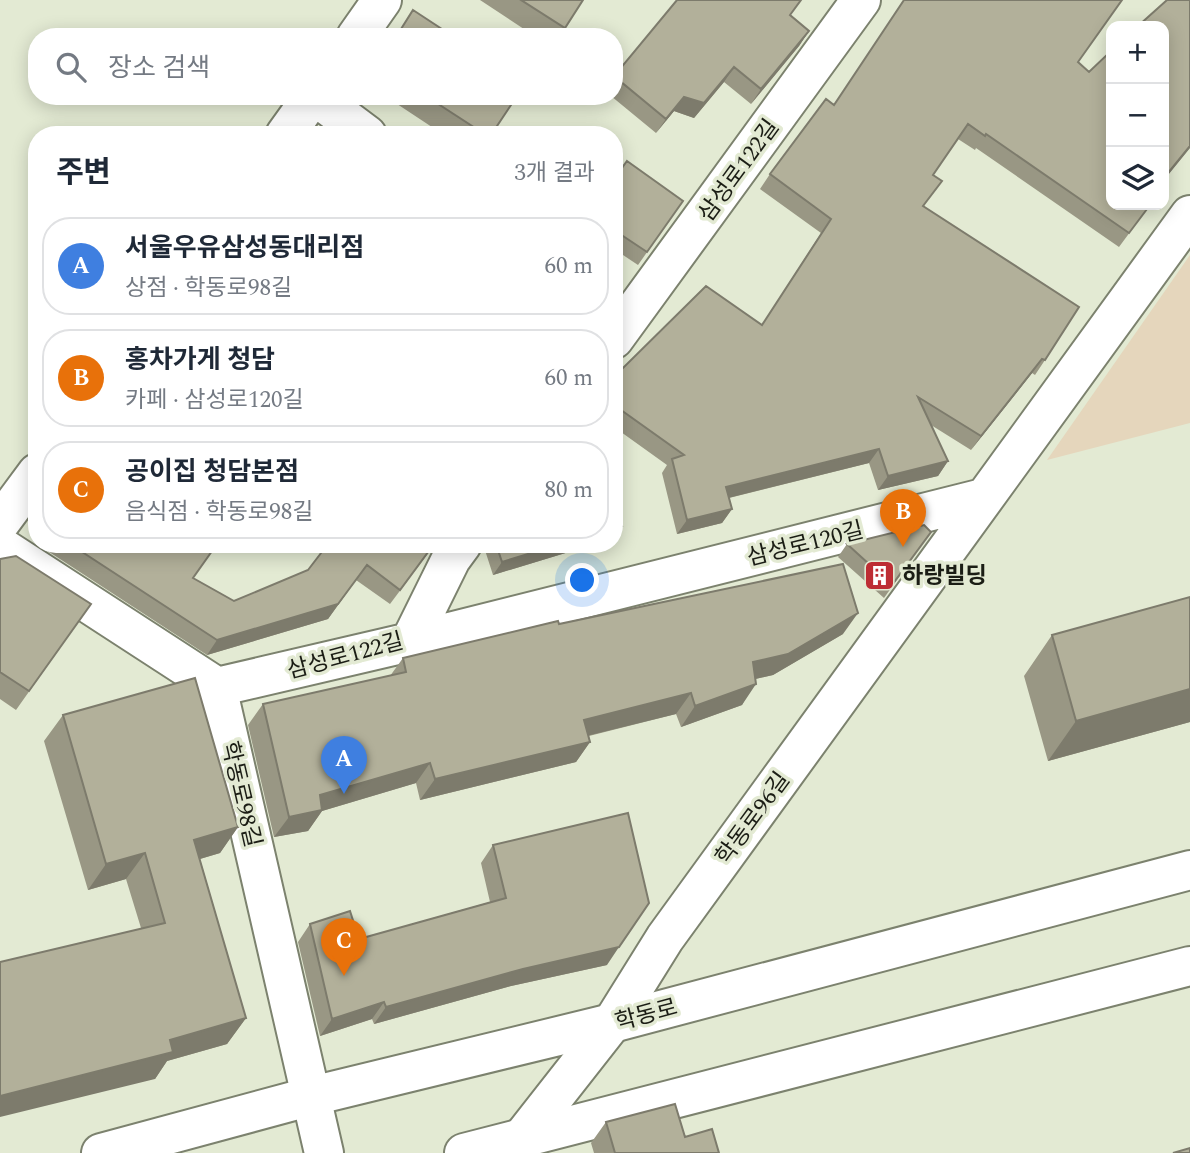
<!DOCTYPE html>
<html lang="ko">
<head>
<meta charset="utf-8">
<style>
  :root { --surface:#fff; --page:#f6f6f7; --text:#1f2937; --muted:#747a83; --line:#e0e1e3; --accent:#b45309 }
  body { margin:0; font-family:Spectral,"Noto Sans KR",serif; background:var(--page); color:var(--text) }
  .controls { position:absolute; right:21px; top:21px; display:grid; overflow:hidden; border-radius:14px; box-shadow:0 4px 18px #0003 }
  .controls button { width:63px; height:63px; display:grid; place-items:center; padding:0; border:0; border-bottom:2px solid var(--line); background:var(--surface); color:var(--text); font:35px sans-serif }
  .you { position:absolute; left:583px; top:581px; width:24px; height:24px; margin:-18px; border:5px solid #fff; border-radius:50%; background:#1a73e8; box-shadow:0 0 0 10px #1a73e833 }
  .badge { display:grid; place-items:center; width:46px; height:46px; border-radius:50%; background:var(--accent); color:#fff; font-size:23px; font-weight:700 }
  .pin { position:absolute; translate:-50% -58px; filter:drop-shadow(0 2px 4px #0008) }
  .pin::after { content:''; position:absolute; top:37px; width:24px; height:21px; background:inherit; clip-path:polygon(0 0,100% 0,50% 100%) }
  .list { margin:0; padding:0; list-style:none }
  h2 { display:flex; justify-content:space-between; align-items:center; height:91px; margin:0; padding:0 28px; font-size:30px }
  h2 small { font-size:23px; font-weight:400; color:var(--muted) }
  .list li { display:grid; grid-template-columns:46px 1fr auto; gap:21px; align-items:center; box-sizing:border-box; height:98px; margin:0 14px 14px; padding:0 14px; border:2px solid var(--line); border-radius:28px }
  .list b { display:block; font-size:26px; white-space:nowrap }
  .list p { margin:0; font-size:23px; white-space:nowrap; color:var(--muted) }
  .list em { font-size:23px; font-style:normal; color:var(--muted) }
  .icon { flex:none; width:38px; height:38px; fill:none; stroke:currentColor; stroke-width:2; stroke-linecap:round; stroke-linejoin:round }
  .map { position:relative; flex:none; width:1190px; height:1153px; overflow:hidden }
  .search { position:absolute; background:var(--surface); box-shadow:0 4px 18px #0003; left:28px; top:28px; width:595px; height:77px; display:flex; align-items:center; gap:18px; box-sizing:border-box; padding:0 24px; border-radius:28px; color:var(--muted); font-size:26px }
  .panel { position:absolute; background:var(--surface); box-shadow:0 4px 18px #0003; left:28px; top:126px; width:595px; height:427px; border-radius:28px }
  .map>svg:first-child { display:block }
  .green { fill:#e5d6bc }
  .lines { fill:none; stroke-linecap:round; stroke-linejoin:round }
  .minor-casing { stroke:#7c826e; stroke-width:42 }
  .secondary-casing { stroke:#7c826e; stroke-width:42 }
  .minor { stroke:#fff; stroke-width:38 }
  .secondary { stroke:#fff; stroke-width:38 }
  .wall { fill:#999784 }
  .shaded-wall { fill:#7d7b6c }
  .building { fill:#b2b09a; stroke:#7d7b6c; stroke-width:2 }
  .labels { text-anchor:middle; stroke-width:7; stroke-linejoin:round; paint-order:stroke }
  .street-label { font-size:23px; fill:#1b1d15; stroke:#e3ead3 }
  .poi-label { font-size:23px; font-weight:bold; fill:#1b1d15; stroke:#e3ead3; text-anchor:start }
</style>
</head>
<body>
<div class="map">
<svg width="1190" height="1153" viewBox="0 0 1190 1153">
  <rect width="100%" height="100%" fill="#e3ead3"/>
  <!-- green -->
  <path class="green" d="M1190,255V423L1047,460Z"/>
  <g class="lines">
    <defs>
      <path id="minor" d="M356,37L382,0
        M315,96L367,135
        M285,135L313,96
        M614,339L861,0
        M0,523L37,473
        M0,546L217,687L324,1153
        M410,642L451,559L462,544
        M217,687L410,642L983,498
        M510,1153L612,1023L665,938L1190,215"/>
      <path id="secondary" d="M101,1153L312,1096L612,1023L1190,870
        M464,1153L1190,966"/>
    </defs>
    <!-- minor casing -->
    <use href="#minor" class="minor-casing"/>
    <!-- secondary casing -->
    <use href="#secondary" class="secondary-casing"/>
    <!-- minor -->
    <use href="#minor" class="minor"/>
    <!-- secondary -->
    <use href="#secondary" class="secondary"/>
  </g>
  <!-- wall -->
  <path class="wall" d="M480,0H583L559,37H536Z
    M790,16L809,31L799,46L751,104L724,82L694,118L674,111L656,133L611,96H614V76Z
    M1078,62L1150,205L1119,247L976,148L975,150L958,139L933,175L924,207L1045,360L1035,375L1032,373L971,450L931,425L948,461L938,476L878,490L869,463L729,498L732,509L722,523L677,534L662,473L667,465L614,427V362L623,368L762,325L821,233L760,189L770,174L833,105Z
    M385,96H517L491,135H444Z
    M614,178L683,201L638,265L614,249Z
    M37,510V544L33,541L28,523Z
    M931,532L884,598L838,557L847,544Z
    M37,544H217L193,578L234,601L308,570L328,544H435L390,604L356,580L328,619L207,655Z
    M483,544H595L493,575Z
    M0,559L91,604L16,710L0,699Z
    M1190,597V722L1048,761L1024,676L1052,635Z
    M559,624L843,634L773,675L755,679L742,705L681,727L676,714L589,736L590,742L576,762L420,800L416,783L322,811L308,831L274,837L248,725L263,704L390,676L403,658Z
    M63,715L238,827L220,853L200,859L246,1018L227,1044L167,1061L155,1079L141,928L126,879L88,890L44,741Z
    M493,845L607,965L511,986L374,1024L372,1019L320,1036L298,942L310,924L359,939L490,902L481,863Z
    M606,1122L685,1137L719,1153H594L591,1143Z"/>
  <!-- shaded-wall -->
  <path class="shaded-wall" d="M809,31L799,46L751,104L761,89Z
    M734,67L724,82L694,118L674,111L656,133L666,119L684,97Z
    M1190,146V148L1164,180V178Z
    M1042,359L1032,373L971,450L981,436Z
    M879,449L869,463L716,501L726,487Z
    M948,461L938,476L878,490L888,476Z
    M732,509L722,523L677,534L687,520Z
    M622,526L614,537V528Z
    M561,544H595L493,575L502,562Z
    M356,580L328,619L207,655L217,640Z
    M858,613L843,634L773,675L738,683L753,662Z
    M756,684L742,705L681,727L695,706Z
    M1190,689V722L1048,761L1076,721Z
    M691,693L676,714L570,740L584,720Z
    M590,742L576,762L420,800L435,779Z
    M430,763L416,783L322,811L308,831L274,837L289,817L320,795Z
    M238,827L220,853L176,866L194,840Z
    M145,853L126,879L88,890L106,864Z
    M619,947L607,965L511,986L374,1024L386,1007L523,969Z
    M384,1002L372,1019L320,1036L332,1019Z
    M246,1018L227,1044L167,1061L155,1079L0,1117V1096L170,1040Z"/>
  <!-- building -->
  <path class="building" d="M521,0H583L565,28Z
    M677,0H801L790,15L809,31L761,89L734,67L704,103L684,97L666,119L614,76Z
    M904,0H1122L1078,62L1089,72L1111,51V205H1150L1129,233L986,134L985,136L968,124L933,175L942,181L923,206L1079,307L1045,360L1042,359L981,436L918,397L948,461L888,476L879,449L726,487L732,509L687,520L672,459L684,455L614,405V362L623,368L706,286L762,325L831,219L770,174L826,99L834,105Z
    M1167,0H1190V146L1164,178V26H1138Z
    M413,10L454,37H396Z
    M426,96H517L491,135H486Z
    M627,161L683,201L647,252L614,230V179Z
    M614,502L622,526L614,528Z
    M924,525L931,532L892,585L847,544Z
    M70,544H217L193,578L234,601L308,570L328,544H434L400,590L367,565L338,604L217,640Z
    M496,544H561L502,562Z
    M16,556L91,604L29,691L0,672V559Z
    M843,564L858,613L788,654L753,662L756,684L695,706L691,693L584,720L590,742L435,779L430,763L320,795L322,810L289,817L263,704L406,672L403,658L558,621L559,624Z
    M1190,597V689L1076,721L1052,635Z
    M195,678L238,827L194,840L246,1018L170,1040L173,1052L0,1096V962L165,923L145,853L106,864L63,715Z
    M628,813L649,903L619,947L523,969L386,1007L384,1002L332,1019L310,924L350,911L359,939L506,898L493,845Z
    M675,1104L685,1137L712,1129L719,1153H615L606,1122Z
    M1190,1148V1153H1173Z"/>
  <!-- icons -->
  <defs>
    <symbol id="building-square" viewBox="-11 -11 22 22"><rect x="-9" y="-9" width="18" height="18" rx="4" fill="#bd2d34" stroke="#e3ead3"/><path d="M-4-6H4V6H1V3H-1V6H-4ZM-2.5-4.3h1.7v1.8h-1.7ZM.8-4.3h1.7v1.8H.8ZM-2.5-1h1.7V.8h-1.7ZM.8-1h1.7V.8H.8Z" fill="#fff"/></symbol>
  </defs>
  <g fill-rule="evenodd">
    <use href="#building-square" x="862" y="558" width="35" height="35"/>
  </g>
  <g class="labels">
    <!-- street labels -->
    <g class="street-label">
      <text transform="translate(738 170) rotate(-54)" y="8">삼성로122길</text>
      <text transform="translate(805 543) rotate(-14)" y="8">삼성로120길</text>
      <text transform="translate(345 655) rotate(-15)" y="8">삼성로122길</text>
      <text transform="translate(242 794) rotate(77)" y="8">학동로98길</text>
      <text transform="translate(752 818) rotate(-54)" y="8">학동로96길</text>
      <text transform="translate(646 1014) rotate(-15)" y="8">학동로</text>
    </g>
    <!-- poi labels -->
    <g class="poi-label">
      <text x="902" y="583">하랑빌딩</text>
    </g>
  </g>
</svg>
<div class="controls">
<button>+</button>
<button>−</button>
<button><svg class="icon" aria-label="layers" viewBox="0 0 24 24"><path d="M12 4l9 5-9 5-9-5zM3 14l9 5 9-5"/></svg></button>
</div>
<div class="you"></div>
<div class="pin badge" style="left:344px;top:794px;background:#3f7fe0">A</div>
<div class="pin badge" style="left:903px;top:547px;background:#e8710a">B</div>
<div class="pin badge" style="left:344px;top:976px;background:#e8710a">C</div>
<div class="search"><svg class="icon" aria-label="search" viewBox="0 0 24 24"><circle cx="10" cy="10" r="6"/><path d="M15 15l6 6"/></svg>장소 검색</div>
<section class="panel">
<h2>주변<small>3개 결과</small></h2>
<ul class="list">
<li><span class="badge" style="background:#3f7fe0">A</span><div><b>서울우유삼성동대리점</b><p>상점 · 학동로98길</p></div><em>60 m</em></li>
<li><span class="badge" style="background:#e8710a">B</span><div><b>홍차가게 청담</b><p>카페 · 삼성로120길</p></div><em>60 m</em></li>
<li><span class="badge" style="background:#e8710a">C</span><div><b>공이집 청담본점</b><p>음식점 · 학동로98길</p></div><em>80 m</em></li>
</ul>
</section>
</div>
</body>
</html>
